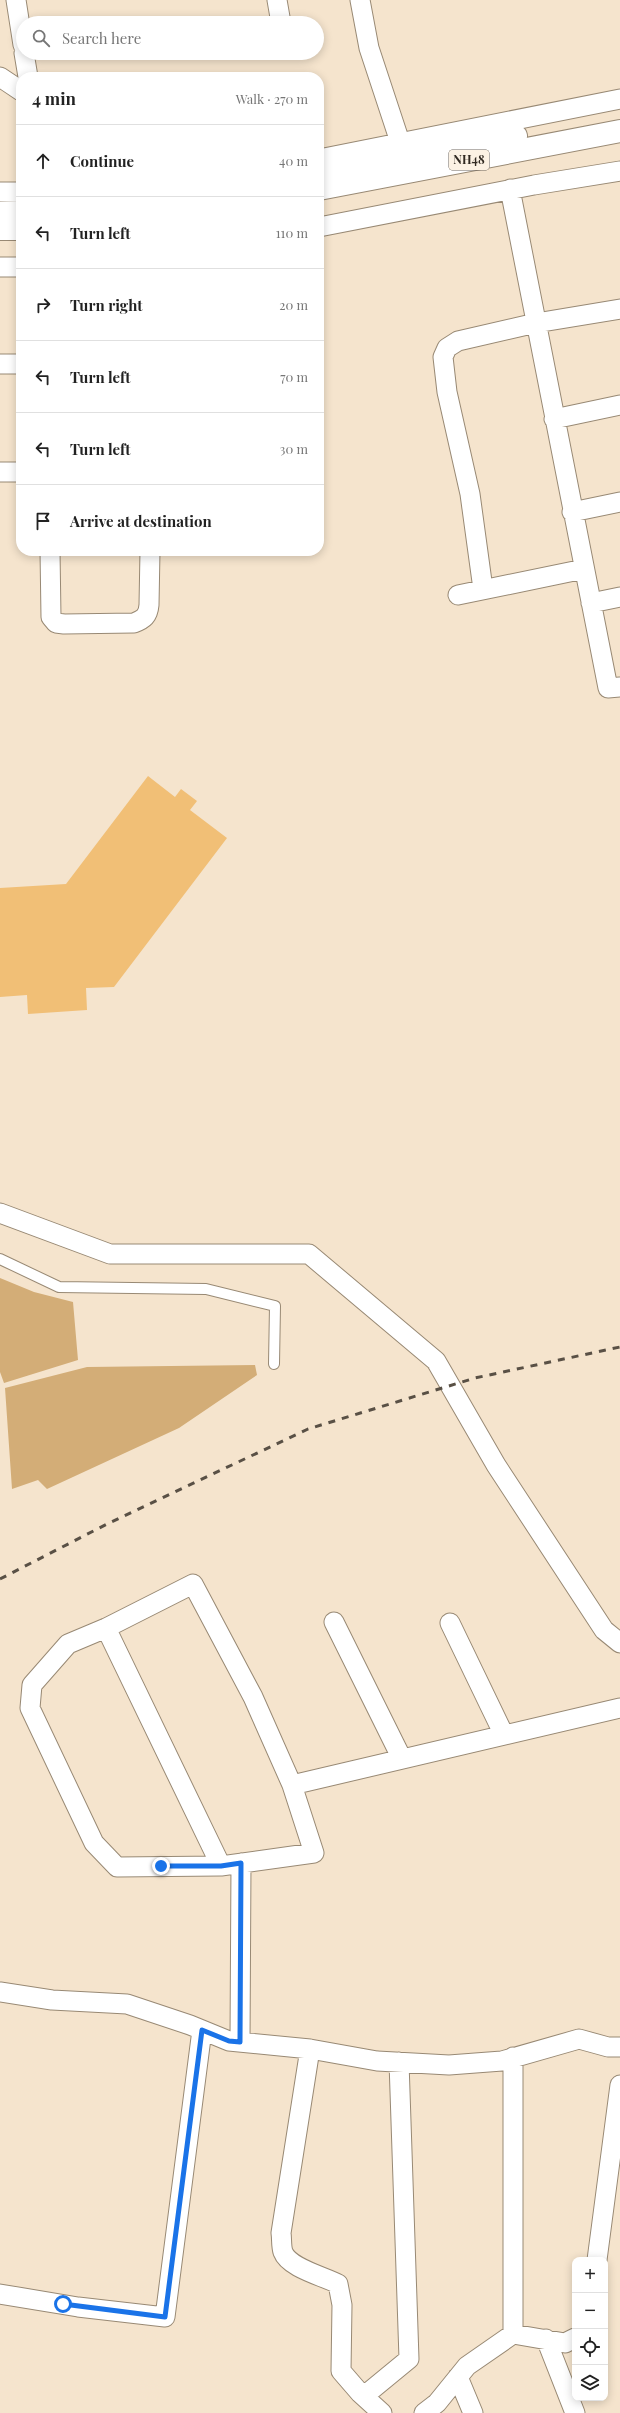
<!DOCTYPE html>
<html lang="en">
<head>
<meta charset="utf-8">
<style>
  :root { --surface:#fff; --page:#f6f6f6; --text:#222; --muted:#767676; --line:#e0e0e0 }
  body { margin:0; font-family:"Playfair Display",serif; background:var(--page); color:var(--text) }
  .controls { position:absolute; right:12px; bottom:12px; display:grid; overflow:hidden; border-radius:8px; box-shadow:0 2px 10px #0003 }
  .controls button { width:36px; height:36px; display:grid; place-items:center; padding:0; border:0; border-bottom:1px solid var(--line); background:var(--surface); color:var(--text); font:20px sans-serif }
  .stop { position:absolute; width:12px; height:12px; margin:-9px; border:3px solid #1a73e8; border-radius:50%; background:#fff }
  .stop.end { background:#1a73e8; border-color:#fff; box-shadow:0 1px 4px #0008 }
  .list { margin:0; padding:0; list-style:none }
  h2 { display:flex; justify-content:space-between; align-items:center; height:52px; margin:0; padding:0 16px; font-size:17px }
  h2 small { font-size:13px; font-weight:400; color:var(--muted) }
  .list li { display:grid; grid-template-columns:26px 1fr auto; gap:12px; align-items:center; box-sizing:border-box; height:72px; padding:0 16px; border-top:1px solid var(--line) }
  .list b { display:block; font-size:15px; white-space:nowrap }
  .list em { font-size:13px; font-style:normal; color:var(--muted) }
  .icon { flex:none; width:22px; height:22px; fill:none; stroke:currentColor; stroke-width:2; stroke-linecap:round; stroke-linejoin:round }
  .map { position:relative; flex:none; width:620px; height:2413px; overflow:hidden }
  .search { position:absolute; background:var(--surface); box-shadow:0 2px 10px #0003; left:16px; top:16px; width:308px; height:44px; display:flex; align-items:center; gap:10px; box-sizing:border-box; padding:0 14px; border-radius:22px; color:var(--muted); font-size:15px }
  .panel { position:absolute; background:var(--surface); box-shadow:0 2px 10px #0003; left:16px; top:72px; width:308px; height:484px; border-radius:16px }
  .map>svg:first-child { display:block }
  .green { fill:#d3ad77 }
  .building { fill:#f1bf76 }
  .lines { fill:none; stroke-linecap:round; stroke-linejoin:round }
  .lane-casing { stroke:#988974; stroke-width:12 }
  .street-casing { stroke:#988974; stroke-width:21 }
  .highway-casing { stroke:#988974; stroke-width:24 }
  .lane { stroke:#fff; stroke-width:10 }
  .street { stroke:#fff; stroke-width:19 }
  .highway { stroke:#fff; stroke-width:22 }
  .rail { stroke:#595045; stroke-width:3; stroke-dasharray:7 7; stroke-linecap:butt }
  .route { stroke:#1a73e8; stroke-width:5 }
  .labels { text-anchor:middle; stroke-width:3; stroke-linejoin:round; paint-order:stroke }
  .shield { fill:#fcf2e4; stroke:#6d655c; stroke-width:1 }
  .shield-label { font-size:12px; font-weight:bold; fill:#302921 }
</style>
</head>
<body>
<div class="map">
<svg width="620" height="2413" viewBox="0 0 620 2413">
  <rect width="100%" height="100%" fill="#f5e4cd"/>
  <!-- green -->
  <path class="green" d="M0,1278L34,1292L73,1302L78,1360L4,1383L0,1372Z
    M255,1365L257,1375L179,1428L47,1489L38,1480L12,1489L5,1388L87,1367Z"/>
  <!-- building -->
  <path class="building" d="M148,776L175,797L181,789L197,801L190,810L227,838L114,987L86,988L87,1010L28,1014L27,995L0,997V888L66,884Z"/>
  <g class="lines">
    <defs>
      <path id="lane" d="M0,1259L59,1287L206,1289L275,1306L274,1364"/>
      <path id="street" d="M16,0L23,45
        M277,0L281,23
        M360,0L369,48L400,142
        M24,53L28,77
        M0,77L21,91
        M319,159L620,99
        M510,189L608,688L620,687
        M0,192H21
        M319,227L534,185L620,171
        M0,267H21
        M0,364H21
        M554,419L620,405
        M0,472H21
        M572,512L620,502
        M50,551L51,617L56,623L64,624L134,623C144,619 148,616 149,605L150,551
        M483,589L470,494L447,392L443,357L447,348L458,341L536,323L620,309
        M458,595L584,569
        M591,603L620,597
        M0,1213L110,1254H309L436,1361L496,1465L604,1630L620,1643
        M193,1584L253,1697L292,1785L314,1853L221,1866L117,1867L94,1843L30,1708L32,1685L68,1644L106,1628Z
        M334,1622L402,1759
        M450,1623L504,1735
        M106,1628L221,1866
        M292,1785L620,1708
        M0,1992L52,2000L127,2004L190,2025L229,2041L310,2049L377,2061L449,2065L502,2061L579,2039L608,2047H620
        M240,2042L241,1863
        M310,2049L281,2233C282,2239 281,2246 283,2252C289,2268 323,2276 338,2284L342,2305L341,2371L360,2393L382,2413
        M513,2057V2334
        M597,2260L620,2085
        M0,2294L78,2307L165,2317L202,2030
        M546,2339L575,2413
        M458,2377L473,2413
        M364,2396L409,2359L399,2062
        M424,2413L437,2403L467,2366L513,2334L565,2343L575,2338"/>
      <path id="highway" d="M319,173L516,136
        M319,189L620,131
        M0,213L21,212
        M0,229H21"/>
    </defs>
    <!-- lane casing -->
    <use href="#lane" class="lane-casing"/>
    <!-- street casing -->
    <use href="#street" class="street-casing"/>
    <!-- highway casing -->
    <use href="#highway" class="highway-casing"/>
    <!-- lane -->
    <use href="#lane" class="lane"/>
    <!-- street -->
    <use href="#street" class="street"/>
    <!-- highway -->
    <use href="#highway" class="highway"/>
    <!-- rail -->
    <path class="rail" d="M0,1579L107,1524L308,1429L475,1378L620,1347"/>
  </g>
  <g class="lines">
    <!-- route -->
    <path class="route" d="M63,2304L165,2317L202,2030L229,2041L240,2042L241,1863L221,1866H161"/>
  </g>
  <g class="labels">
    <!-- shield labels -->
    <rect class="shield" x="449" y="150" width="40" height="20" rx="3"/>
    <g class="shield-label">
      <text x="469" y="164">NH48</text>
    </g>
  </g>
</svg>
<div class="controls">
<button>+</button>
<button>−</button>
<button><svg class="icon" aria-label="locate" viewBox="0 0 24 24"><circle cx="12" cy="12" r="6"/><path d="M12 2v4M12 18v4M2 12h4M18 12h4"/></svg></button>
<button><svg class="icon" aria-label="layers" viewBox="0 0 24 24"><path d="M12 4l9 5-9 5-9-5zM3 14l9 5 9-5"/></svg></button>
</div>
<div class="stop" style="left:63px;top:2304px"></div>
<div class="stop end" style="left:161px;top:1866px"></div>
<div class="search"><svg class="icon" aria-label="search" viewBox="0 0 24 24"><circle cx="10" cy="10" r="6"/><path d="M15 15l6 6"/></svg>Search here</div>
<section class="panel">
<h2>4 min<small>Walk · 270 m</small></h2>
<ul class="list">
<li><svg class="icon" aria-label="ahead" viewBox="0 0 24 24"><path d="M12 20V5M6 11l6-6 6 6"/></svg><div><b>Continue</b></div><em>40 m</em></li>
<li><svg class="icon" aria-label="left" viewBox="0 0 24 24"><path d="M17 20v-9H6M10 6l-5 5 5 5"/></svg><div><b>Turn left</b></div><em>110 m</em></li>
<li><svg class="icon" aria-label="right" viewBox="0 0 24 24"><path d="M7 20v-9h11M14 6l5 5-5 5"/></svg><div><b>Turn right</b></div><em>20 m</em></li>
<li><svg class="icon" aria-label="left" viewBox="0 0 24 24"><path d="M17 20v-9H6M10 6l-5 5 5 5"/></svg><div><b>Turn left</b></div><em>70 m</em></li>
<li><svg class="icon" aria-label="left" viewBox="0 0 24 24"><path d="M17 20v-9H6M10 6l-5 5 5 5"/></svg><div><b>Turn left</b></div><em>30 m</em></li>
<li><svg class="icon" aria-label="arrive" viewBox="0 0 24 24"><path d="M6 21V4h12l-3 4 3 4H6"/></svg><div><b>Arrive at destination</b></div></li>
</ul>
</section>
</div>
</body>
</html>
